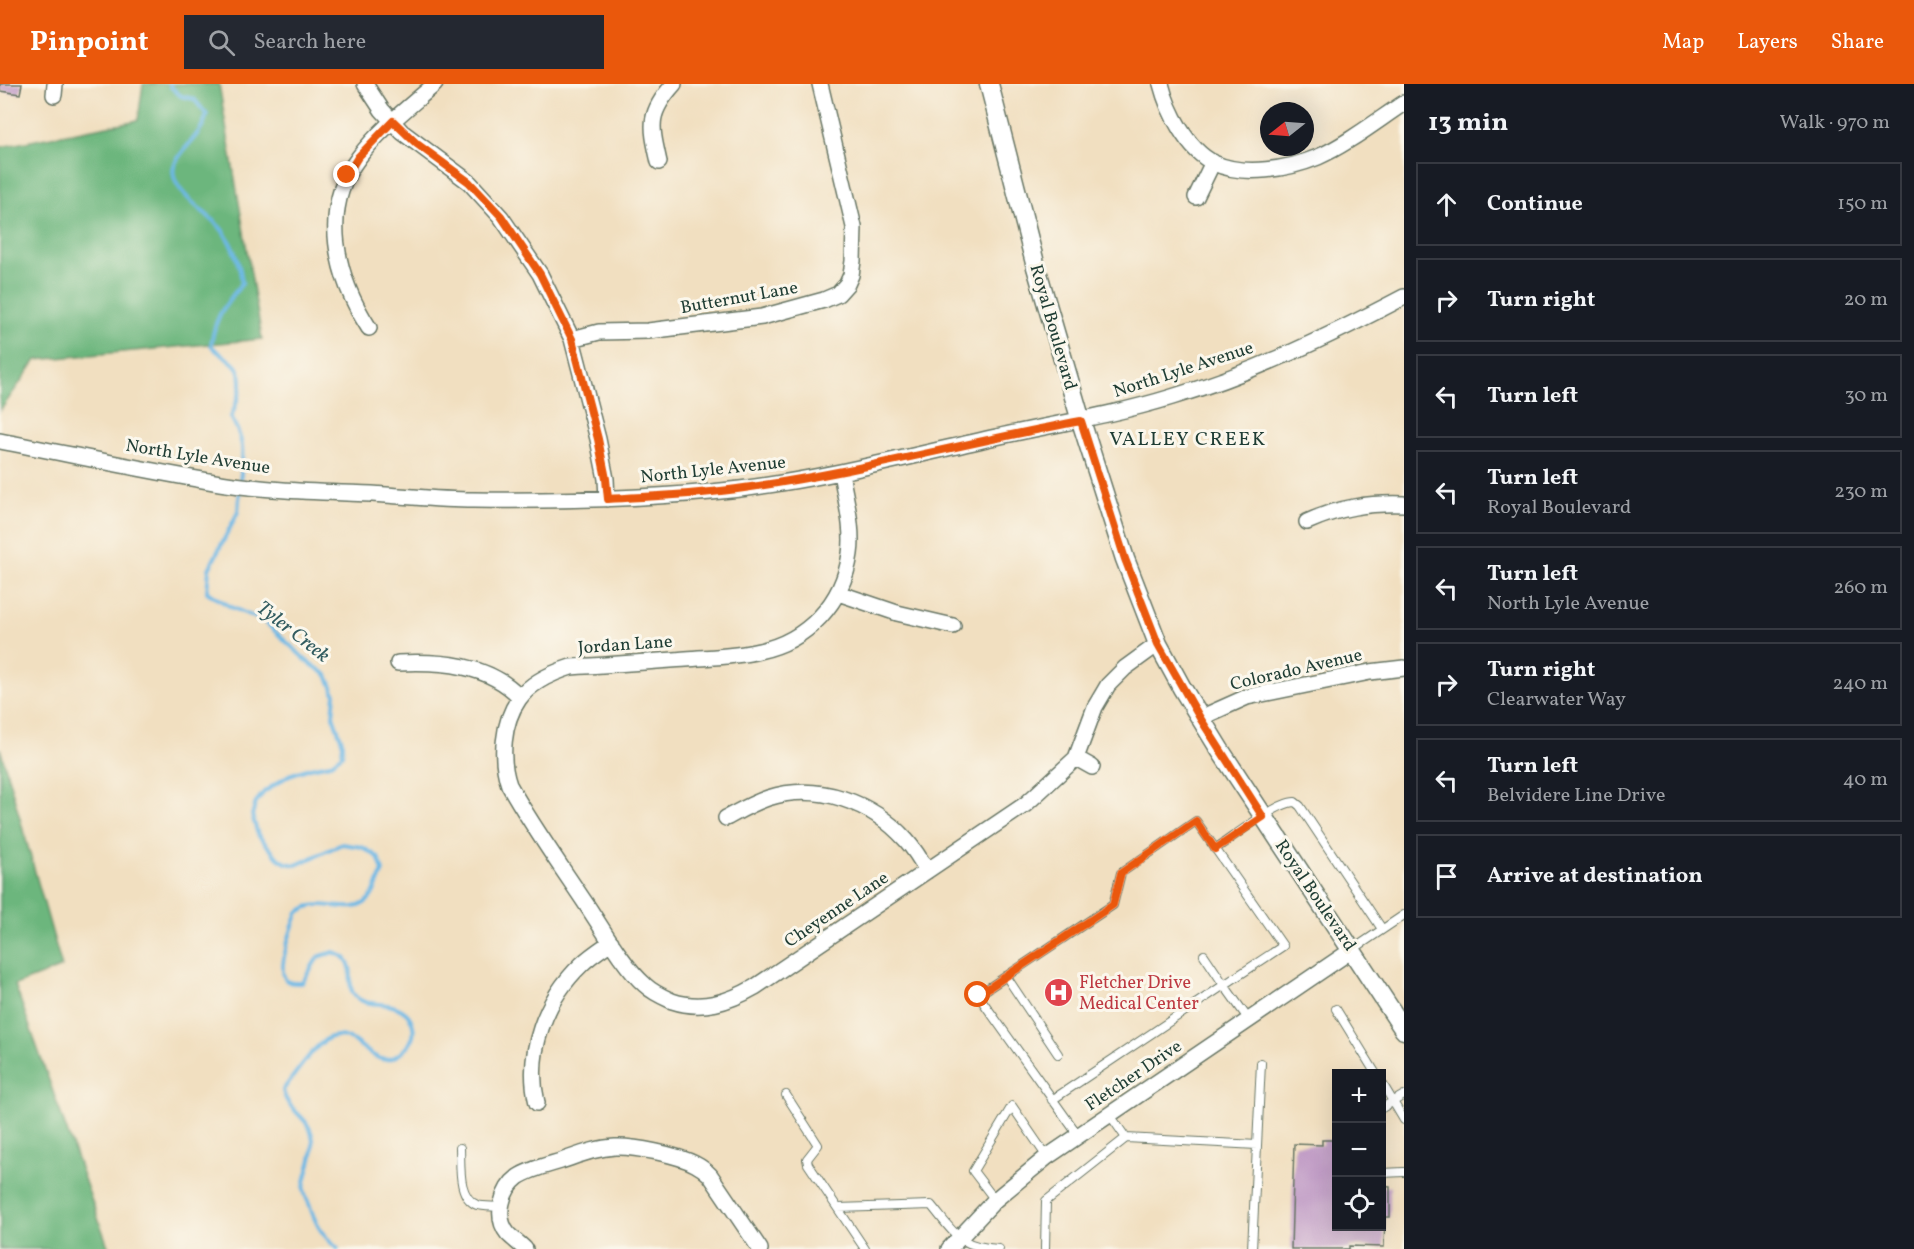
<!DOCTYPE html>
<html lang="en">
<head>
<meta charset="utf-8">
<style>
  :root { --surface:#171b24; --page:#242831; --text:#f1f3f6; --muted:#9ea1a6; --line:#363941; --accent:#ea580c }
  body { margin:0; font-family:Vollkorn,serif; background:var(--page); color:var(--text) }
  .controls { position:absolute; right:18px; bottom:18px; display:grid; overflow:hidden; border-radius:0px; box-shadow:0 6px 24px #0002 }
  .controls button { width:54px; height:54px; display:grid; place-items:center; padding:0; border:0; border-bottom:2px solid var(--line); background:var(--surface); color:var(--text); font:30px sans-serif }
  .compass { position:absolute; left:1260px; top:18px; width:54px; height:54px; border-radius:50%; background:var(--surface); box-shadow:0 6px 24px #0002; rotate:253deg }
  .stop { position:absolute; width:18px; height:18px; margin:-14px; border:4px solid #ea580c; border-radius:50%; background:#fff }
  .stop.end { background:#ea580c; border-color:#fff; box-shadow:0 2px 6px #0008 }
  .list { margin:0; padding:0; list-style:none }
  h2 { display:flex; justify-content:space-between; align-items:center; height:78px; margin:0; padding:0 24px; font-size:26px }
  h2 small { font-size:20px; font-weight:400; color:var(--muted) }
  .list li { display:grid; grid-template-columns:39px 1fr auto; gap:18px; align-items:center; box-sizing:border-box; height:84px; margin:0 12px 12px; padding:0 12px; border:2px solid var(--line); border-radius:0px }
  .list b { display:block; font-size:22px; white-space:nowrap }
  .list p { margin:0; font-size:20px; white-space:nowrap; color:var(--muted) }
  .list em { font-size:20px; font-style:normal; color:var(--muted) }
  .icon { flex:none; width:33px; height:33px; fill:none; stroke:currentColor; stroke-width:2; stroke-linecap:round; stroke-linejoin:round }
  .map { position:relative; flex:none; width:1404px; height:1165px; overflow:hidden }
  header { display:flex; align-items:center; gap:36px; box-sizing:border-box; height:84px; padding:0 30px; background:var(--accent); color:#fff }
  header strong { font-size:28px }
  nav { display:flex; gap:33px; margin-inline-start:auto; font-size:21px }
  .search { width:420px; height:54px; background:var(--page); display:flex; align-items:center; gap:15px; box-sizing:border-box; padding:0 21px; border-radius:0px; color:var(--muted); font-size:22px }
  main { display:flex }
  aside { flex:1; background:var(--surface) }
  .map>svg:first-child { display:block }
  .forest { fill:#6cb67d; stroke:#467a58; stroke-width:1.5 }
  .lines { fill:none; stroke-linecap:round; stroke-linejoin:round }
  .stream { stroke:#6cb8e5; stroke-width:4 }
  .building { fill:#bf9ac5 }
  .service-casing { stroke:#687665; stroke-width:10 }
  .minor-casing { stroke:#687665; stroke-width:18 }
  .tertiary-casing { stroke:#687665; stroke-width:21 }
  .service { stroke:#fff; stroke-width:8 }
  .minor { stroke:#fff; stroke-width:15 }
  .tertiary { stroke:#fff; stroke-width:18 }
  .route { stroke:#ea580c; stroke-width:8 }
  .labels { text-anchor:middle; stroke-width:6; stroke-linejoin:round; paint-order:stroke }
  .street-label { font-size:18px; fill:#1f3d34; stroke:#fbf7ec }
  .health-label { font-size:18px; fill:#be3a42; stroke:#fbf7ec; text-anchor:start }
  .neighbourhood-label { font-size:20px; letter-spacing:1.5px; fill:#1f3d34; stroke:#fbf7ec }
  .water-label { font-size:20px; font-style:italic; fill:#325c60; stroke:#fbf7ec }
</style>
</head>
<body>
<header>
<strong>Pinpoint</strong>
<div class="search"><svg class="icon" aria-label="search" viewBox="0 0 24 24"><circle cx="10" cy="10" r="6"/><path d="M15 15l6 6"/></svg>Search here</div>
<nav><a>Map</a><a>Layers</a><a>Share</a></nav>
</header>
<main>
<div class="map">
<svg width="1404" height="1165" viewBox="0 0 1404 1165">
  <rect width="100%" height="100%" fill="#fbf7ec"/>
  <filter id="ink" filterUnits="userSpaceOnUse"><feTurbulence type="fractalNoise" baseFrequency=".0167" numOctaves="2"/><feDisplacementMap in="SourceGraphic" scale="12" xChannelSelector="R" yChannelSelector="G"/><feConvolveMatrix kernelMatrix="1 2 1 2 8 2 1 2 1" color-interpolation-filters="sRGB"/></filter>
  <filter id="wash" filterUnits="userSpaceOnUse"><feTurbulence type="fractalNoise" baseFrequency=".008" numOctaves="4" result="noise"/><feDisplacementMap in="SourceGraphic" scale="24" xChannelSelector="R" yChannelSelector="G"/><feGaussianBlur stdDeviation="1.35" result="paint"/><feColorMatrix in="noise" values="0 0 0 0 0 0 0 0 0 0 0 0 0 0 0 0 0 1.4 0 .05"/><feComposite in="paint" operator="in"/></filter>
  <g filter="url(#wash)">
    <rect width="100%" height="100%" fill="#f1dfc0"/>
    <!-- forest -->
    <path class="forest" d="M143,0H219L262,255L36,276L0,327V63L138,36Z
      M0,664L62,883L15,901L109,1165H0Z"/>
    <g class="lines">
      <!-- stream -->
      <path class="stream" d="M170,0L171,3L181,12L194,15L207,31C205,35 204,40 201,44C194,57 179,68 174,82C167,107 211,130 223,147C234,163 240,180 242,199C224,224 216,229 211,261C217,269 225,272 233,279C249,293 237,317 231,333C246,361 243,368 240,398
        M240,405L238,428L209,485L207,508L231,523L265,538L308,578L327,591L335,610L333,632L343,660L342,671L330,680L310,684L289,691L264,708L256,718L252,731L258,751L278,774L286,779L296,781L342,760L362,763L378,773L383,787C379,795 376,806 371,813C356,833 330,817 311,822C306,823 302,826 298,828C293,841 275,888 287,897C291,900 297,899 302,899L318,873L334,868C337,870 343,872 346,875C356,887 345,903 356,913C367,924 392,915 407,930C412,935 415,945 413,952C412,957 407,963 403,967C373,995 361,944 331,953C317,957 293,993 283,1006C286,1026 308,1032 312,1051C317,1069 304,1091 304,1106C305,1110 307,1116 309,1119C315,1140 322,1151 338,1165"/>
    </g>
    <g id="blocks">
      <!-- building -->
      <path class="building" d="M0,0H22L20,10L0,7Z
        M1322,1056H1336V1142H1382V1102L1390,1103V1133H1385L1384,1163L1349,1162V1165H1291L1294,1060L1322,1061Z"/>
    </g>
  </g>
  <g filter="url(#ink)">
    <use href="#blocks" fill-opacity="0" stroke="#687665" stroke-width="1.5"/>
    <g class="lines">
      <defs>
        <path id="service" d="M1215,765C1232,754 1277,718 1295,718L1300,722L1382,845
          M1352,866L1404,831
          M1006,892L1058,970
          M1336,925L1376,990
          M1382,999L1404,1036
          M786,1011L818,1061L807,1075L808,1080L865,1165
          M1052,1016L1224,901L1204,871
          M1382,1024L1404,1011
          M1110,1031L1126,1054L1257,1061
          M1078,1051L978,911L1113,821L1121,789L1196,737L1283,862L1224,901L1249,936
          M460,1064C461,1081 457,1113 477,1121C484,1123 494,1122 501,1123
          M1382,1089L1404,1088
          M995,1116L973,1087L1012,1022L1047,1073
          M838,1124L931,1121C955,1150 959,1163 999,1165
          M1045,1165L1046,1117L1126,1054
          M1252,1165L1261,979"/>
        <path id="minor" d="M365,0L382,26L402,48L469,98L501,133L540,190L572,255L598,355L606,395L607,415
          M1161,0C1168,27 1187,66 1214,79C1244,93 1289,85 1318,73C1346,61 1378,36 1404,19
          M54,11L55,0
          M659,78C651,42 647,30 674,0
          M1196,113L1213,78
          M369,244C336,193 319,125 359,73C380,45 409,23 435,0
          M572,255L599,248L648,247L762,233L824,216L838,210L847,200L851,191L853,177L854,143L820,0
          M0,357C73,371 147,387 220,399C270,407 322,408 372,410C406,412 439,416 473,416C562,417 652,415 740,405C827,394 911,372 996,353C1055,340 1114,331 1172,313C1253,289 1330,252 1404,213
          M841,388C845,415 854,443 850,470C843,519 807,557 759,567C735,573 710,573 686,575C647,578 609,581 571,583C552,589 531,598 519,615C502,639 500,675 509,701C532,742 560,781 586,820C602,844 624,883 645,901C652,908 663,913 672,917C702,927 729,918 755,903L1026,720L1076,674L1095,623L1108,601L1125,584L1158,560
          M1307,438C1340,423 1368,419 1404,420
          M838,509L897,529L953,542
          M398,579C441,577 489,580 520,613
          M1200,634L1247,613L1370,588L1404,584
          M1076,674L1092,683
          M726,734C739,727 753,719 768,714C818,698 872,718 906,756C914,765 921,776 927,787
          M537,1019C525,969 545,915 582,880C590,872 601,865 611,858
          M525,1165C520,1160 513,1155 508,1150C494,1133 502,1105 518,1093C530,1085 548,1081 561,1077C579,1071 596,1064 615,1063C634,1062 678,1071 695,1080C701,1083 705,1086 710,1091L760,1165
          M949,1165L995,1116L1047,1073L1352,866"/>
        <path id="tertiary" d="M989,0L1036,183L1081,337L1125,475L1158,560L1182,604L1220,666L1404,946"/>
      </defs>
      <!-- service casing -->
      <use href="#service" class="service-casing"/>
      <!-- minor casing -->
      <use href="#minor" class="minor-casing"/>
      <!-- tertiary casing -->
      <use href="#tertiary" class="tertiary-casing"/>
      <!-- service -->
      <use href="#service" class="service"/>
      <!-- minor -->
      <use href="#minor" class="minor"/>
      <!-- tertiary -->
      <use href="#tertiary" class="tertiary"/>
    </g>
  </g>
  <g class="lines" filter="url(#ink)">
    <!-- route -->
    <path class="route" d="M347,91L358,73L393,37L417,60L469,98L501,132L540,190L572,255L598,355L606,395L608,415C653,412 699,411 744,404C858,388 968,358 1081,337L1125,475L1158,560L1200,634L1263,733L1215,765L1196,737L1121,789L1113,821L978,911"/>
  </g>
  <!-- icons -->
  <defs>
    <symbol id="hospital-disc" viewBox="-11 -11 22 22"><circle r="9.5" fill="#e0444e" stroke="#fbf7ec"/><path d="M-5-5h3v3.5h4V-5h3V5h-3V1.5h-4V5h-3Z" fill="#fff"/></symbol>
  </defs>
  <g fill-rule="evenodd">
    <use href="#hospital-disc" x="1042" y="892" width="33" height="33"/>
  </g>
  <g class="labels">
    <!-- street labels -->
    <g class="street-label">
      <text transform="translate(739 213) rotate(-10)" y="6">Butternut Lane</text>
      <text transform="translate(1054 243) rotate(74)" y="6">Royal Boulevard</text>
      <text transform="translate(1183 285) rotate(-18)" y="6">North Lyle Avenue</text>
      <text transform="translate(198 372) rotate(9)" y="6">North Lyle Avenue</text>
      <text transform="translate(713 385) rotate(-6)" y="6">North Lyle Avenue</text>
      <text transform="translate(625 560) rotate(-4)" y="6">Jordan Lane</text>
      <text transform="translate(1296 585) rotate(-13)" y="6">Colorado Avenue</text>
      <text transform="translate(1316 811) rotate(56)" y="6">Royal Boulevard</text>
      <text transform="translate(836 825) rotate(-34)" y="6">Cheyenne Lane</text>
      <text transform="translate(1133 991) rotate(-34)" y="6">Fletcher Drive</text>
    </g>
    <!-- health labels -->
    <g class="health-label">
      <text x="1079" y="904">Fletcher Drive<tspan x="1079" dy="21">Medical Center</tspan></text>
    </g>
    <!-- neighbourhood labels -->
    <g class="neighbourhood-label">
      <text x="1188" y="361">VALLEY CREEK</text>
    </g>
    <!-- water labels -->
    <g class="water-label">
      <text transform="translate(294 547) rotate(38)" y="7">Tyler Creek</text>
    </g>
  </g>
</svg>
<div class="controls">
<button>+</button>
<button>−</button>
<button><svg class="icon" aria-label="locate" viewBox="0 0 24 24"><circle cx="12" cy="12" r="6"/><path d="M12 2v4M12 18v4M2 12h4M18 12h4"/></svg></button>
</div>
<svg class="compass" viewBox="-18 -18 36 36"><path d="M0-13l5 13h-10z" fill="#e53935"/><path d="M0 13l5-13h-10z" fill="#9ea1a6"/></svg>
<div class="stop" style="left:978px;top:911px"></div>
<div class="stop end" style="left:347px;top:91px"></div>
</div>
<aside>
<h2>13 min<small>Walk · 970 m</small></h2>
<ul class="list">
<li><svg class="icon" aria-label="ahead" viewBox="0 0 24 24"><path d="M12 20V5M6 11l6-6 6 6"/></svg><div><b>Continue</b></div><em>150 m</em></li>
<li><svg class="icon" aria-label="right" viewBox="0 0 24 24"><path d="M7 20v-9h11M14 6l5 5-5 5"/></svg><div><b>Turn right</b></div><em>20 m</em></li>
<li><svg class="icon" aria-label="left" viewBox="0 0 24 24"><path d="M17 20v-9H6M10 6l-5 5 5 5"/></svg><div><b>Turn left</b></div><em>30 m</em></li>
<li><svg class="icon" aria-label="left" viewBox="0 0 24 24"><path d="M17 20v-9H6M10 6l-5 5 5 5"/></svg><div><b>Turn left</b><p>Royal Boulevard</p></div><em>230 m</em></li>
<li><svg class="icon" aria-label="left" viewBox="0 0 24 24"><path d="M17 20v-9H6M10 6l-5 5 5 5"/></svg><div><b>Turn left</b><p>North Lyle Avenue</p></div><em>260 m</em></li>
<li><svg class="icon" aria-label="right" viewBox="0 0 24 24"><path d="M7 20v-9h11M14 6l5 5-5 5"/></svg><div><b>Turn right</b><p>Clearwater Way</p></div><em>240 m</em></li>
<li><svg class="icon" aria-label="left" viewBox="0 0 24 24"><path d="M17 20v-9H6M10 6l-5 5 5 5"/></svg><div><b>Turn left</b><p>Belvidere Line Drive</p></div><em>40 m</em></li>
<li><svg class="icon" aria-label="arrive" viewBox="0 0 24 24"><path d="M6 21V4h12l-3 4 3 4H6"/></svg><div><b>Arrive at destination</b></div></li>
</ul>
</aside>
</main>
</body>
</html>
